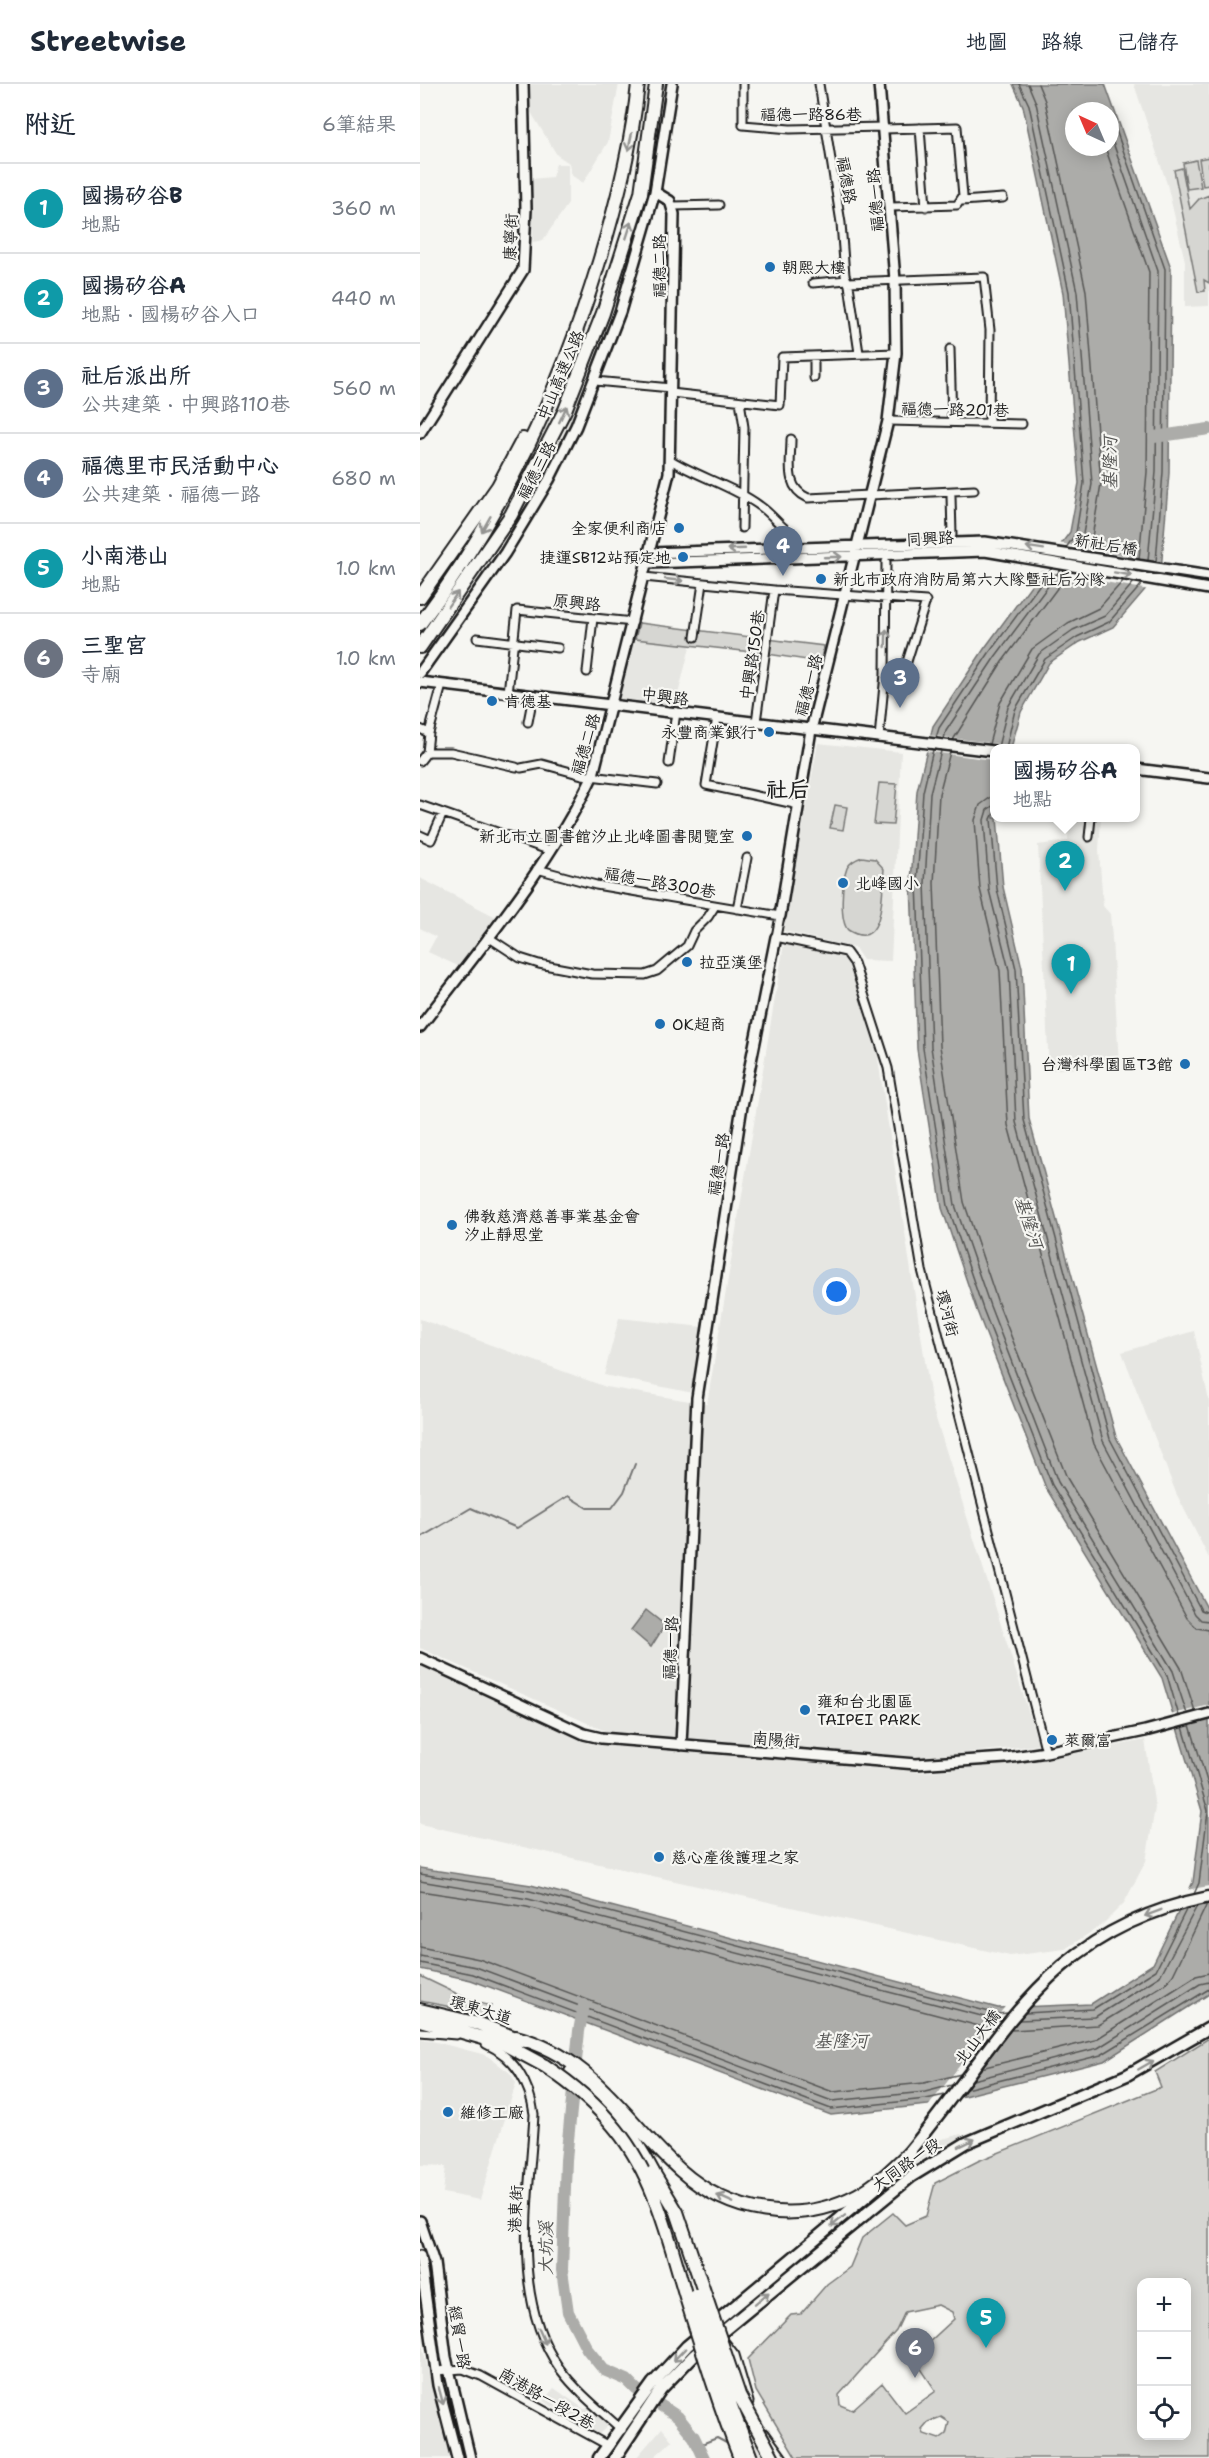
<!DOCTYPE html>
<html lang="zh-TW">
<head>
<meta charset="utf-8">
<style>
  :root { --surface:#fff; --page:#f6f6f7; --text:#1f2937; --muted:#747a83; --line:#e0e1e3; --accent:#0b8043 }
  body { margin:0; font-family:"Shantell Sans","LXGW WenKai TC",sans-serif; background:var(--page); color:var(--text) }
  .controls { position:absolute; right:18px; bottom:18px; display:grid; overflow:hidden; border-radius:12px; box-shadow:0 3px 15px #0003 }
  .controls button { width:54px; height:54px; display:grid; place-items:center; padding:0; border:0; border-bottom:2px solid var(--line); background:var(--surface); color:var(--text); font:30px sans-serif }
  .compass { position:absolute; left:645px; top:18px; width:54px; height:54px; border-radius:50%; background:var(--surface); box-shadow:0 3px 15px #0003; rotate:316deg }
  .you { position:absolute; left:417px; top:1208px; width:21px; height:21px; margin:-15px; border:4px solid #fff; border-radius:50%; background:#1a73e8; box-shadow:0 0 0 9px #1a73e833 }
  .badge { display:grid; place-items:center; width:39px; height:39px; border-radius:50%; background:var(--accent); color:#fff; font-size:20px; font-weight:700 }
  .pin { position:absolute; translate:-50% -50px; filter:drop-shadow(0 2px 3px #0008) }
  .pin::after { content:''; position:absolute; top:32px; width:21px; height:18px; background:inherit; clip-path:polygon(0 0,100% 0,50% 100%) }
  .popup { position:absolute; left:570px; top:660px; width:150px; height:78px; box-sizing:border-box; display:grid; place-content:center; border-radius:12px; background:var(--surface); filter:drop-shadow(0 2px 4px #0005); font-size:20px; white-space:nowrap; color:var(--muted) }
  .popup b { font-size:22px; color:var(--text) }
  .popup::after { content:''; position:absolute; left:50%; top:100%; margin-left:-12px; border:12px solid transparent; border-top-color:var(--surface) }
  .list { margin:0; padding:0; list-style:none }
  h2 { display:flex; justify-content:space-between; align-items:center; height:78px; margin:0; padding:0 24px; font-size:26px }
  h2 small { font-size:20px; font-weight:400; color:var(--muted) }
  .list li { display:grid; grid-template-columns:39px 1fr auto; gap:18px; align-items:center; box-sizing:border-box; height:90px; padding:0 24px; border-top:2px solid var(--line) }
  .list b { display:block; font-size:22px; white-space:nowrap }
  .list p { margin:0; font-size:20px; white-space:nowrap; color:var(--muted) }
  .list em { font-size:20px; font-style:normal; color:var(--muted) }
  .icon { flex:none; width:33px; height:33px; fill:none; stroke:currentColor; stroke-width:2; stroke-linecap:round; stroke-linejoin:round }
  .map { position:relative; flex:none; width:789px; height:2374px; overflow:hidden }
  header { display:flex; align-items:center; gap:36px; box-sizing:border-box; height:84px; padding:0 30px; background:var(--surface); border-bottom:2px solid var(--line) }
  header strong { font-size:28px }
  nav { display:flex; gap:33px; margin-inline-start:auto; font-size:21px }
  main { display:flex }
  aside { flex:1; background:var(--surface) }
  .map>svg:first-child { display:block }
  .built { fill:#e6e6e2 }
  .green { fill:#d6d6d2; stroke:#797977; stroke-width:1.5; fill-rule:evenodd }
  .water { fill:#acaca9; stroke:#727271; stroke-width:1.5; fill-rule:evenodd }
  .pier { fill:#f6f6f2 }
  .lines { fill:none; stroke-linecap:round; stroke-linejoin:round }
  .shore { stroke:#565654; stroke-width:1.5 }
  .stream { stroke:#727271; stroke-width:2 }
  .river { stroke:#acaca9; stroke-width:12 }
  .street-casing { stroke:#1c1c1c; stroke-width:11 }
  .secondary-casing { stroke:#1c1c1c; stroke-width:14 }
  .primary-casing { stroke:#1c1c1c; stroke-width:15 }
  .highway-casing { stroke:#1c1c1c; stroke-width:16 }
  .street { stroke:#f6f6f2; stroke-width:7 }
  .secondary { stroke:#f6f6f2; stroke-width:9 }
  .primary { stroke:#f6f6f2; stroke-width:10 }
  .highway { stroke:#f6f6f2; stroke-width:12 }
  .highway-bridge-casing { stroke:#1c1c1c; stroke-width:16; stroke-linecap:butt }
  .highway-bridge { stroke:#f6f6f2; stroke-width:12 }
  .oneway { stroke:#949492 }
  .poi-dot { fill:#1f6fb2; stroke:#f6f6f2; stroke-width:2 }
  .labels { text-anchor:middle; stroke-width:4.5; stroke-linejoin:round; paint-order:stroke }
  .street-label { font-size:16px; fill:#1c1c1c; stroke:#f6f6f2 }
  .poi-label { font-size:16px; fill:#1c1c1c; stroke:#f6f6f2; text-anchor:start }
  .water-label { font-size:18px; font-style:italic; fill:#565654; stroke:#f6f6f2 }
  .district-label { font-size:22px; font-weight:bold; fill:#1c1c1c; stroke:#f6f6f2 }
</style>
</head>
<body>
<header>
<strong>Streetwise</strong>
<nav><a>地圖</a><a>路線</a><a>已儲存</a></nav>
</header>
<main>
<aside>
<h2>附近<small>6筆結果</small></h2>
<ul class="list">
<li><span class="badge" style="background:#0f9aa8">1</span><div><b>國揚矽谷B</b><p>地點</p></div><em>360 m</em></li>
<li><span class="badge" style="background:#0f9aa8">2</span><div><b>國揚矽谷A</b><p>地點 · 國楊矽谷入口</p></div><em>440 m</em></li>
<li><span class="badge" style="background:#5c6f8a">3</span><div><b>社后派出所</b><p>公共建築 · 中興路110巷</p></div><em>560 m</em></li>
<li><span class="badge" style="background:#5c6f8a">4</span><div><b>福德里市民活動中心</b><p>公共建築 · 福德一路</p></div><em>680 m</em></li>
<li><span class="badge" style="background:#0f9aa8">5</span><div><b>小南港山</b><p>地點</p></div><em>1.0 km</em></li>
<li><span class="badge" style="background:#6b7280">6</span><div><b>三聖宮</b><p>寺廟</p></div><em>1.0 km</em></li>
</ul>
</aside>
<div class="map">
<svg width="789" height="2374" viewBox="0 0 789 2374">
  <rect width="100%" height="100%" fill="#f6f6f2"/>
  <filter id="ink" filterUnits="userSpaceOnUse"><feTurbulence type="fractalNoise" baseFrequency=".0167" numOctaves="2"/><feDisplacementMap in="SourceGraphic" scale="12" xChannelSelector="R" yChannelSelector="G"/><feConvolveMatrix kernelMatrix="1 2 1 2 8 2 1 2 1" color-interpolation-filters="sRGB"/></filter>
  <g filter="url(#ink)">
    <!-- built -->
    <path class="built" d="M109,0H199L188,58L163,99L151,91L149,79L137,71L109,25Z
      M714,0H789V222L765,223V177L747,100Z
      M136,80H148V120L123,156L113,158L111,95L132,93Z
      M213,548L272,555L254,626L194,620Z
      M398,659L481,668L471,877L443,876L435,864L363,847Z
      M649,734H681L679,766L683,822L690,830L692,854L699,981L629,986L618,761L648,757Z
      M0,794L76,833L40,883L8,868L16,853L0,844Z
      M364,860L426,874L455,956L512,1322L619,1661L494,1675L244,1655L185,1647L0,1564V1235L186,1303L287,1320Z
      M199,1234L283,1243L273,1309L184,1291Z
      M774,1247L789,1317V1474L756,1409L702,1268Z
      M0,1581L171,1660L504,1688L625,1675L725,1656L735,1724L726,1777L704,1819L682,1841L645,1865L590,1872L0,1740Z
      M0,1954L66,1971L90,1989L96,1999L60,2116L23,2109L26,2082L0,2081Z
      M541,2050L543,2053L517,2064L484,2088L503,2060Z
      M0,2251L1,2257L30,2374H0Z
      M134,2304L164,2325L172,2323L189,2341L179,2350L123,2317Z
      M321,2329L334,2353L342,2374H319L303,2338Z
      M242,2344L254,2359L252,2357L233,2374H216Z"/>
    <!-- green -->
    <path class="green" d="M789,73V101L783,102L779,75Z
      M776,76L781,103L767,105L763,79Z
      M762,84L770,125L779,115L789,111V199L784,196L785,207L778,208L754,86Z
      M219,539L404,562L400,578L341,569L215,555Z
      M459,699L477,700L473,741L454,740Z
      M415,721L427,723L423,746L410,744Z
      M442,773L455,775L464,785C462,805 465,870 428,846C419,836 422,797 427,784C430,778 436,775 442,773Z
      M0,1892L52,1917L71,1922L63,1938L26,1922L0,1917Z
      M789,1954V2374H376L336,2307L328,2275L371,2231L381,2230L407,2200L430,2183L442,2154L473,2129L485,2141L506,2132L515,2099L558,2077L741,2003L735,1988ZM722,2198H766V2352H722ZM518,2221L532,2228L534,2235L508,2259L491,2252L485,2261L516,2307L485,2329L462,2299L432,2326L420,2321L419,2311L476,2247L485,2228ZM521,2333L529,2338L526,2350L519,2355L504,2350L502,2345L508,2338Z"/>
    <!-- water -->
    <path class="water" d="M593,0H685L751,184L749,389L741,487L693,543L660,558L629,579L601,628L591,664H574V734H577L583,803L602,884L609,1035L696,1353L789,1528V1910L684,1977L508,2021L411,2031L51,1896L0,1885V1784L111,1801L578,1924L671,1920L733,1880L773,1798L782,1727L742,1594L626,1404L557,1227L522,1124L497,965L491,799L497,707L513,642L564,565L650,448L659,399L643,209L603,22ZM654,27H690V63H654Z
      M226,1526L245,1541L231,1563L211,1546Z"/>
    <!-- pier -->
    <path class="pier" d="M639,459L744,479L743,489L729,506L620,486Z
      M508,651L595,662L594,664H574V676L504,667Z
      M789,1621V1637L754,1646L750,1631Z
      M789,1802V1816L756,1826L766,1806Z
      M587,1920H603L527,2020L507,2024Z"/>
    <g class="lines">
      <!-- shore -->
      <path class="shore" d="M599,0L609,21L649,208L664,399L656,449L646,464
        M608,0L616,19L657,208L672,400L663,450L654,465
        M618,0L625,17L666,207L681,400L672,453L664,467
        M690,29L745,185L743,388L736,478
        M690,50L738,187L736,388L728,477
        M685,63L729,188L727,388L719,475
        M516,654L519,644L569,569L632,484
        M524,655L526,647L575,573L640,486
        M533,656L582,578L650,487
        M569,660L580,619L612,565L648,539L679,524L703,497
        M578,663L588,623L619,570L653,546L685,532L714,498
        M586,664L595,626L625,575L657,553L689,538L722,500
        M513,666L503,708L497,799L503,964L528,1122L563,1225L632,1401L747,1591L759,1632
        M521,667L510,709L505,799L511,963L535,1121L570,1222L638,1398L753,1587L767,1630
        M530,668L519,710L514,799L520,962L544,1118L578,1219L647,1394L761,1584L775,1627
        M574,711L560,721L555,736L560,805L580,887L588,1041L674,1360L767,1534L777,1544L789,1546
        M574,721L567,726L564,736L569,806L589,886L596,1038L683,1357L775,1530L781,1536L789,1537
        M574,729L571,735L577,805L596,885L604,1036L690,1355L781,1526L789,1529
        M770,1641L789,1704
        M763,1643L788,1727L779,1799L774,1810
        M0,1790L110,1807L577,1930L588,1929
        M0,1797L108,1815L581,1937
        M0,1807L107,1823L574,1946
        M0,1863L59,1875L413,2008L504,1999L541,1990
        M0,1872L56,1883L412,2017L505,2008L532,2001
        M0,1879L53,1890L411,2025L506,2015L525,2011
        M606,1929L673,1925L736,1886L766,1826
        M599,1936L675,1933L740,1892L776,1824
        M592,1946L678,1941L745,1900L753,1891L787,1820
        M561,1984L675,1956L776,1892L789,1889
        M553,1996L678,1964L780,1900L789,1898
        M546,2005L681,1971L789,1905"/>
      <!-- stream -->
      <path class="stream" d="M0,1454L51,1424L97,1444L148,1412L167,1424H192L204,1408L215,1380
        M279,2361L297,2354L310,2361"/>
      <!-- river -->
      <path class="river" d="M734,353L789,345
        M164,1921L159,1947L146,2076L142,2186L148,2228L167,2265L184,2286L207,2296L216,2305L258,2333L274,2353L284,2374"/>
      <defs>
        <path id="street" d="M323,0V41L370,45L464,43
          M399,0L421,139L425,191L429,201L439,269
          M500,44L506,123
          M464,45L537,43L543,112L537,121L471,123
          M542,117L583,114
          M253,122L299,121
          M428,198L564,193L570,246L569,339
          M393,199L427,196
          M530,265L532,338
          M394,272V294
          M175,297L251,304
          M251,309L360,321L362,273L476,269
          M320,317L324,343L322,444
          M468,337L602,340
          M371,355C371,379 364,403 388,414L554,406
          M249,375C278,393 313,402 340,422C349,428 356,437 364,444
          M531,412L532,451
          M224,493L354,506L506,517L484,587L482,591L465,590
          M275,553L283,499
          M57,554L138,564
          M167,588L173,534
          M88,609L97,526L213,538
          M297,633L286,701L379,721
          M108,638L113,612
          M336,638L354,506
          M0,645L9,649L7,668
          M9,649L22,601
          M459,654L465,590L466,478
          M7,668H31L96,683
          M0,677L7,668
          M249,679L256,628
          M101,684L122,680L162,691L237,700
          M0,721L131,767
          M0,751L11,756L23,729
          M669,753L671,734
          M117,785L176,801L360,832L356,853L426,868L434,879L468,984L502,1186L626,1668
          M317,825L327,774
          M68,853L100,874L119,880L172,890L225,891L237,887L267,862L274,847L288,833L295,822
          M0,1948L36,1951
          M66,1960C95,1973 110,2000 114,2030C110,2113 89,2213 140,2285C157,2308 181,2327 202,2346
          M304,2257L315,2271L329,2318
          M16,2287L43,2285L61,2292L189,2362
          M345,2349L363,2374"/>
        <path id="secondary" d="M0,349L103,186L106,125L103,0
          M231,469L565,458L789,492
          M229,479L565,467L789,505
          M0,589L85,469L129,396L156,342L200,228L235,108L252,0
          M0,598L574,667
          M716,685L789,694
          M360,832L391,646L468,337L476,269L475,196L459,0
          M0,943C61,863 129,783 173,691L249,389L254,130L250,117L235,108
          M0,1574L164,1650L181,1654L496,1680L586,1674L626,1668L725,1647L789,1630
          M261,1661L277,1314L322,1022L356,853
          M0,2137L14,2179L26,2273L50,2374
          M0,2172L18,2301L37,2374"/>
        <path id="primary" d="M484,2074C582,1958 623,1846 789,1813
          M179,2374L233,2299L267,2262L460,2101
          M195,2374L241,2305L274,2271L492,2092L546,2059L707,1991L789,1944"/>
        <path id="highway" d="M0,513L78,402L103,355
          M0,540C83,429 139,310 179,178C197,119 212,61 218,0
          M0,563L91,431L145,326L183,229L221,109L236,0
          M0,1926L59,1940L101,1956
          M0,1936L84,1960L125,1982
          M96,1953C174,1974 204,2036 260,2086C309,2130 378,2142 437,2111C457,2101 474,2083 490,2068
          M151,1988C186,2016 213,2049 233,2088"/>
      </defs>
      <!-- street casing -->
      <use href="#street" class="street-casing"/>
      <!-- secondary casing -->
      <use href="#secondary" class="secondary-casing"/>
      <!-- primary casing -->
      <use href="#primary" class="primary-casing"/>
      <!-- highway casing -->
      <use href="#highway" class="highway-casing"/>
      <!-- street -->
      <use href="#street" class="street"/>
      <!-- secondary -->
      <use href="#secondary" class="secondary"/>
      <!-- primary -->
      <use href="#primary" class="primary"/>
      <!-- highway -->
      <use href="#highway" class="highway"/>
      <defs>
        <path id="highway-bridge" d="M125,1982C152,2000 176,2020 196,2045C235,2093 249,2156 266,2213C283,2268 299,2321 320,2374
          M233,2088L257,2128L319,2311L353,2374
          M275,2211L312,2325L331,2374"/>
      </defs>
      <!-- highway-bridge casing -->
      <use href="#highway-bridge" class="highway-bridge-casing"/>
      <!-- highway-bridge -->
      <use href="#highway-bridge" class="highway-bridge"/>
    </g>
    <!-- one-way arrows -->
    <defs><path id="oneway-shaft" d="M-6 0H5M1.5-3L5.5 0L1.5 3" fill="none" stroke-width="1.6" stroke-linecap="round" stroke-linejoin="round" transform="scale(1.5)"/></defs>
    <g class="oneway">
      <use href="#oneway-shaft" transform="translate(210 58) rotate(102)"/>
      <use href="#oneway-shaft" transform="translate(209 146) rotate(-72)"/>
      <use href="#oneway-shaft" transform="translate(143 330) rotate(-65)"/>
      <use href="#oneway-shaft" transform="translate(66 440) rotate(120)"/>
      <use href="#oneway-shaft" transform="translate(615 464) rotate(-171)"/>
      <use href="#oneway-shaft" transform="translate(316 465) rotate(178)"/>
      <use href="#oneway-shaft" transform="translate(413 473) rotate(-2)"/>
      <use href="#oneway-shaft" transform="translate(703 490) rotate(10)"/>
      <use href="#oneway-shaft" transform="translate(254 496) rotate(6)"/>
      <use href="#oneway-shaft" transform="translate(33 515) rotate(-55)"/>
      <use href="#oneway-shaft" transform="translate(466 554) rotate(-88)"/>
      <use href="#oneway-shaft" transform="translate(733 1829) rotate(159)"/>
      <use href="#oneway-shaft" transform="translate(726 1981) rotate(-30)"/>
      <use href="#oneway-shaft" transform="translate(547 2059) rotate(-26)"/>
      <use href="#oneway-shaft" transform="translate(305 2115) rotate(-156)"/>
      <use href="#oneway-shaft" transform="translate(418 2137) rotate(141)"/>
      <use href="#oneway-shaft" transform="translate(342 2214) rotate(-39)"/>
      <use href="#oneway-shaft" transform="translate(122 2252) rotate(66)"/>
      <use href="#oneway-shaft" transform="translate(259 2271) rotate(134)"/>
      <use href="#oneway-shaft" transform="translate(21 2312) rotate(75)"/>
    </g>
  </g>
  <!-- markers -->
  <g class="poi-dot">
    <circle cx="350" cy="183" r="6"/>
    <circle cx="259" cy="444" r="6"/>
    <circle cx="263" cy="473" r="6"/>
    <circle cx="401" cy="495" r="6"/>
    <circle cx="72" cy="617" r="6"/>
    <circle cx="349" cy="648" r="6"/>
    <circle cx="327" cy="752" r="6"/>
    <circle cx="423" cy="799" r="6"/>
    <circle cx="267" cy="878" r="6"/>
    <circle cx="240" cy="940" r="6"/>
    <circle cx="765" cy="980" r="6"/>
    <circle cx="32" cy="1141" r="6"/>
    <circle cx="385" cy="1626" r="6"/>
    <circle cx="632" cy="1656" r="6"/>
    <circle cx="239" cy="1773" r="6"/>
    <circle cx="28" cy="2028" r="6"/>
  </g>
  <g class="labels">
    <!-- street labels -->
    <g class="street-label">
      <text x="391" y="36">福德一路86巷</text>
      <text transform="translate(427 96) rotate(80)" y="6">福德路</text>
      <text transform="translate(455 116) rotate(-94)" y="6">福德一路</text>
      <text transform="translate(90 153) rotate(-88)" y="6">康寧街</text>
      <text transform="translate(239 182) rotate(-90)" y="6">福德二路</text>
      <text transform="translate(140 291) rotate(-67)" y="6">中山高速公路</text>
      <text transform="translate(535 325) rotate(1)" y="6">福德一路201巷</text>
      <text transform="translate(116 386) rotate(-62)" y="6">福德三路</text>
      <text transform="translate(510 454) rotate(-3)" y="6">同興路</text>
      <text transform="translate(686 460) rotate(9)" y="6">新社后橋</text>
      <text transform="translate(157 518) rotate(6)" y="6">原興路</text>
      <text transform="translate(332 571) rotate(-82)" y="6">中興路150巷</text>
      <text transform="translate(388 601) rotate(-75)" y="6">福德一路</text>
      <text transform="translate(245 612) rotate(7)" y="6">中興路</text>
      <text transform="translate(165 660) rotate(-73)" y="6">福德二路</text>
      <text transform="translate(240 798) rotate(10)" y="6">福德一路300巷</text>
      <text transform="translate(298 1080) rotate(-81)" y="6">福德一路</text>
      <text transform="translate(528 1229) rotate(76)" y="6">環河街</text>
      <text transform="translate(250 1564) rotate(-87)" y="6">福德一路</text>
      <text transform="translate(356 1655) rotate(4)" y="6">南陽街</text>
      <text transform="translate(61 1925) rotate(17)" y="6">環東大道</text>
      <text transform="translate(557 1953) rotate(-53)" y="6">北山大橋</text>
      <text transform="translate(486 2080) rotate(-35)" y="6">大同路一段</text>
      <text transform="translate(95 2125) rotate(-87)" y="6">港東街</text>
      <text transform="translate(40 2253) rotate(81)" y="6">經貿一路</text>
      <text transform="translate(127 2314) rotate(30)" y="6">南港路一段2巷</text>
    </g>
    <!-- poi labels -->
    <g class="poi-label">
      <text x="362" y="189">朝熙大樓</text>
      <text x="247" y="450" text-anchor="end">全家便利商店</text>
      <text x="251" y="479" text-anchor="end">捷運SB12站預定地</text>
      <text x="413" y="501">新北市政府消防局第六大隊暨社后分隊</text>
      <text x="84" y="623">肯德基</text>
      <text x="337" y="654" text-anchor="end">永豐商業銀行</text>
      <text x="315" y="758" text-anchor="end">新北市立圖書館汐止北峰圖書閱覽室</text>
      <text x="435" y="805">北峰國小</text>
      <text x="279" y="884">拉亞漢堡</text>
      <text x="252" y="946">OK超商</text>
      <text x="753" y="986" text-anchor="end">台灣科學園區T3館</text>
      <text x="44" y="1138">佛教慈濟慈善事業基金會<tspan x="44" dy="18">汐止靜思堂</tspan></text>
      <text x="397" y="1623">雍和台北園區<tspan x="397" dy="18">TAIPEI PARK</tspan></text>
      <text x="644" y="1662">萊爾富</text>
      <text x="251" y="1779">慈心產後護理之家</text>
      <text x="40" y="2034">維修工廠</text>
    </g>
    <!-- water labels -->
    <g class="water-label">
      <text transform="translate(690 379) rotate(-90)" y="6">基隆河</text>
      <text transform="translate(609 1138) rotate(72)" y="6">基隆河</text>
      <text x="421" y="1963">基隆河</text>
      <text transform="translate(126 2164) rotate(-90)" y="6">大坑溪</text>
    </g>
    <!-- district labels -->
    <g class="district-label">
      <text x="368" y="713">社后</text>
    </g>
  </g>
</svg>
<div class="controls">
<button>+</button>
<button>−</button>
<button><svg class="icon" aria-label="locate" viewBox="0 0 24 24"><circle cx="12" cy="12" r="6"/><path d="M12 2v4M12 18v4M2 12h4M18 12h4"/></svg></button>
</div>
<svg class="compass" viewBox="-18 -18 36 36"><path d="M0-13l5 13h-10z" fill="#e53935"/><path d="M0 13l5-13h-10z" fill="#747a83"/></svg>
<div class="you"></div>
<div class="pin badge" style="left:651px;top:910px;background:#0f9aa8">1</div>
<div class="pin badge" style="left:645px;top:807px;background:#0f9aa8">2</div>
<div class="popup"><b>國揚矽谷A</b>地點</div>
<div class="pin badge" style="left:480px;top:624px;background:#5c6f8a">3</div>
<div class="pin badge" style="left:363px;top:492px;background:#5c6f8a">4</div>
<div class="pin badge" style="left:566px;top:2264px;background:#0f9aa8">5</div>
<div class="pin badge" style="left:495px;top:2294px;background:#6b7280">6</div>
</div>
</main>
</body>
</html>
